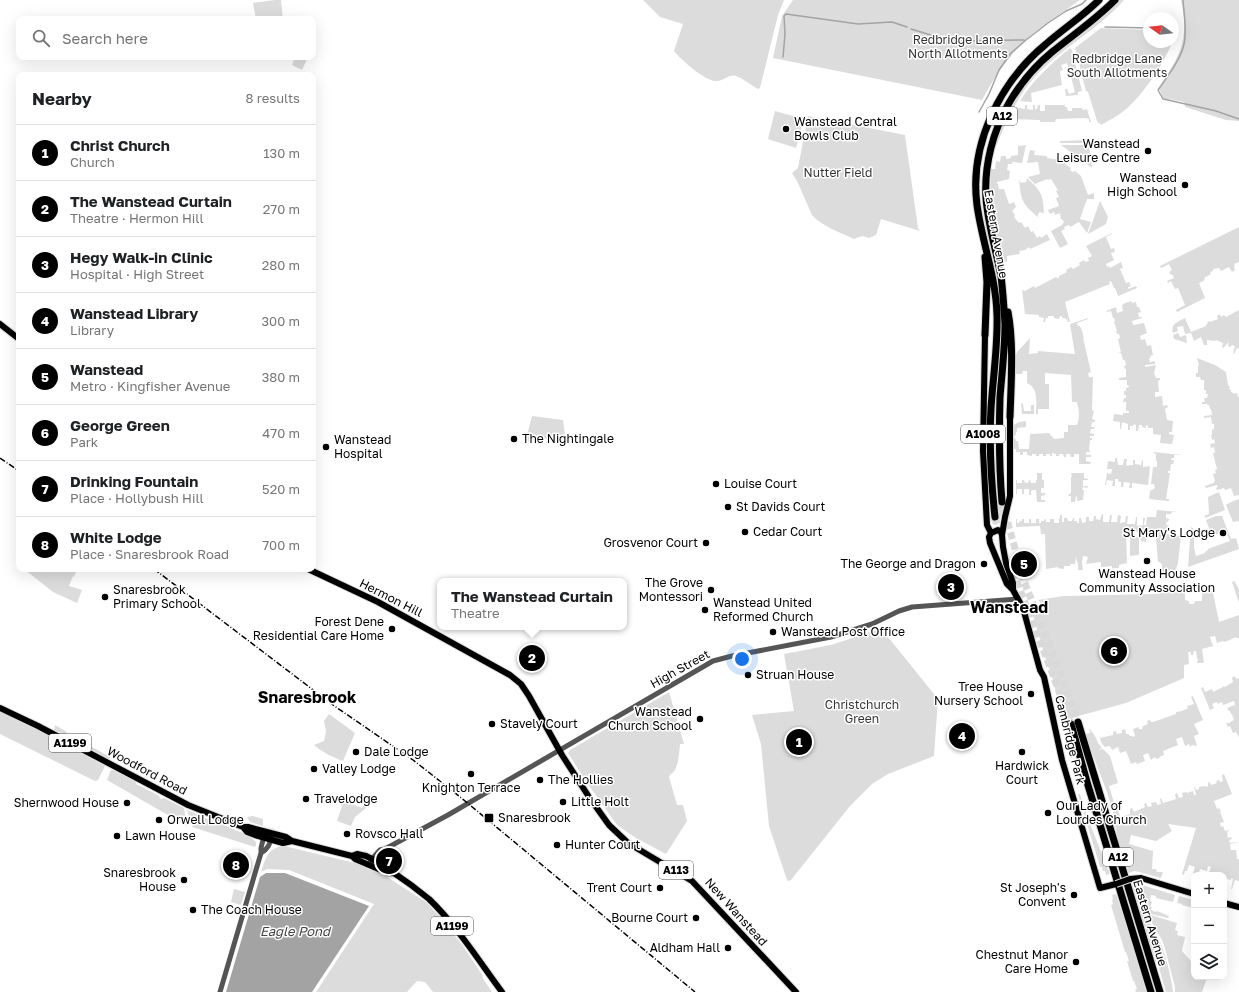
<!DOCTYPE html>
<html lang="en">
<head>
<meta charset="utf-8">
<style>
  :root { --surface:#fff; --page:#f2f2f2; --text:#202124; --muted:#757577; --line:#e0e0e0; --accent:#000 }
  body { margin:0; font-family:"Golos Text",sans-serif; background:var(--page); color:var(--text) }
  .controls { position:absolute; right:12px; bottom:12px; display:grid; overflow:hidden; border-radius:8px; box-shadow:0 4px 16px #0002 }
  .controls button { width:36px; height:36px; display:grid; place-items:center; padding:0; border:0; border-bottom:1px solid var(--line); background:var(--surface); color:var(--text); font:20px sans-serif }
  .compass { position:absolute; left:1143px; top:12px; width:36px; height:36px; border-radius:50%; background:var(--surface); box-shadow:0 4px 16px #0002; rotate:285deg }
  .you { position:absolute; left:742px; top:659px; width:14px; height:14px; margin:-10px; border:3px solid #fff; border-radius:50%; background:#1a73e8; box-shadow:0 0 0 6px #1a73e833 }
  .badge { display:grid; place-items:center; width:26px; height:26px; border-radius:50%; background:var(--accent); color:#fff; font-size:13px; font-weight:700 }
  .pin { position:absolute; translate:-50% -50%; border:2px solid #fff; box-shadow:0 1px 4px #0006 }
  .popup { position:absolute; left:437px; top:578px; width:190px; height:52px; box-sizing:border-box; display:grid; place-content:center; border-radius:8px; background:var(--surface); filter:drop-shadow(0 1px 3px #0005); font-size:13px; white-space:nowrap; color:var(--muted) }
  .popup b { font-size:15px; color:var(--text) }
  .popup::after { content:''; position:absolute; left:50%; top:100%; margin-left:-8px; border:8px solid transparent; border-top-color:var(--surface) }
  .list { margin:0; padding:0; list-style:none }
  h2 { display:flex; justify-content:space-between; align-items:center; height:52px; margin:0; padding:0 16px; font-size:17px }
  h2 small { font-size:13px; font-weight:400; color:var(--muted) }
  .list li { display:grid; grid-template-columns:26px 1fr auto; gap:12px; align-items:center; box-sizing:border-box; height:56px; padding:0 16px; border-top:1px solid var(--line) }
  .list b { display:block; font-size:15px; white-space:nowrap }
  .list p { margin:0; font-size:13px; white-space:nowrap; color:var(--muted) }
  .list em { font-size:13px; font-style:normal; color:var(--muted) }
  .icon { flex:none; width:22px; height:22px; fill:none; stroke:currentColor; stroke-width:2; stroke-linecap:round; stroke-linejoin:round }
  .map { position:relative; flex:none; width:1239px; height:992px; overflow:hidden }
  .search { position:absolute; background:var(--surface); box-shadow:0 4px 16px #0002; left:16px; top:16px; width:300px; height:44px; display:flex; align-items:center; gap:10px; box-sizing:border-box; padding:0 14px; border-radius:8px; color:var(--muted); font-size:15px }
  .panel { position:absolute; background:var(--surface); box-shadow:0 4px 16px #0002; left:16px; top:72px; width:300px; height:500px; border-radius:8px }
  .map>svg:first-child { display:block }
  .green { fill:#dcdcdc }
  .water { fill:#a3a3a3 }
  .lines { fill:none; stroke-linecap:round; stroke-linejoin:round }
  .stream { stroke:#a3a3a3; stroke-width:1.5 }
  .trunk-tunnel { stroke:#d9d9d9; stroke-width:7; stroke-dasharray:7 3.5; stroke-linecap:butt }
  .primary-casing { stroke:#dbdbdb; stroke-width:8 }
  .trunk-casing { stroke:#dbdbdb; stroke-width:9 }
  .tertiary { stroke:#555; stroke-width:5 }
  .primary { stroke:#000; stroke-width:6 }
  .trunk { stroke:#000; stroke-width:7 }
  .rail { stroke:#000; stroke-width:1.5; stroke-dasharray:6 2 1 2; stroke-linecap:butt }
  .primary-bridge-casing { stroke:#dbdbdb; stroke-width:8; stroke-linecap:butt }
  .primary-bridge { stroke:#000; stroke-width:6 }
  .poi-dot { fill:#000; stroke:#fff; stroke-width:1.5 }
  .labels { text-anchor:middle; stroke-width:3; stroke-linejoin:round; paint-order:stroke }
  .shield { fill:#fff; stroke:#4c4c4c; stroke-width:1 }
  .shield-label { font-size:11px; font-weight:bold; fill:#000 }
  .park-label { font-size:12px; fill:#333; stroke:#fff }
  .poi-label { font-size:12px; fill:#000; stroke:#fff; text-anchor:start }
  .street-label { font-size:12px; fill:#000; stroke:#fff }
  .water-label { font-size:13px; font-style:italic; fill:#444; stroke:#fff }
  .district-label { font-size:16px; font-weight:bold; fill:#000; stroke:#fff }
</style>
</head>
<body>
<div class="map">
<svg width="1239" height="992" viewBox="0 0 1239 992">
  <rect width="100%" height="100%" fill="#fff"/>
  <!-- green -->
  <path class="green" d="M275,0H281L283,19H256L253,3Z
    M643,0H784L778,15L760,88L758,89C751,85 744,79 736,76C729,74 725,80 718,81C707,83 681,60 674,51L683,24L660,17Z
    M793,0H1080C1065,11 1049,21 1035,32C1012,51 996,74 982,100L773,58L782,16Z
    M1119,0H1124C1098,30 1061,48 1034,78C1016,99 1006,122 996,147L993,151L996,141L1008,111L1023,86L1042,65L1113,6Z
    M1181,0H1239V121L1226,120L1185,107L1184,102L1170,99L1164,100L1159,88C1170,70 1183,52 1184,31C1185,21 1183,10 1181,0Z
    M1101,28L1149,30V42H1172C1165,63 1142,96 1125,110C1118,116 1109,120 1101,125L1097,121L1088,92L1086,91L1075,48Z
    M1070,48L1072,50L1082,91L1078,92V95L1066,96L1065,89H1067L1069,94L1075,92L1067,63L1061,65L1063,70L1060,71L1062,85L1031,93L1032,102L1020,101C1033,80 1051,64 1070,48Z
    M295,57H308L302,70L292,65Z
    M1025,105H1027V109L1033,110V105H1035V109H1037L1038,105H1040V111H1045V105H1065V107H1067L1068,111H1072V108H1082L1083,110L1087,109L1091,122H1089V119L1085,118L1056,119L1055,122H1040V120L1011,119L1007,124L1015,107L1025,109Z
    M775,111L804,119L796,148L768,139Z
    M808,116L905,135L918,228L920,231L881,219L876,235L869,238L862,236L854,239C842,233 821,226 812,215L797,181L792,173L798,168Z
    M1089,140L1091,142L1090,143H1060V141Z
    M1026,145L1022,163L1012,162V164H1008L1007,170L1010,171L1009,179L997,182L999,189H1004L1009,204L1014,202L1016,207L1012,211L1015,215L1014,217L1019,223L1021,222L1025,228L1028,226L1031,232L1033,231L1037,238L1040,236L1041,238L1047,234L1050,240L1030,249L1029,247L1025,250L1019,251L1020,254L1007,256V262H1003C996,231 988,201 991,169H995L996,161L1000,162L1001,156H1006V159L1011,158V156L1018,155V146Z
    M1061,145H1089L1092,168Z
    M1030,150L1035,151L1034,155L1047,156V158L1060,160L1062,157L1065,158L1062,162L1071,168L1070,170L1073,172L1075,171L1081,176L1088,195L1094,193V199H1087L1080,219L1091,222L1087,233L1079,222L1070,227L1069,225L1064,227L1065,229L1061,231L1068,244L1060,248L1051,231L1062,225L1064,222L1062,219H1061L1060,213L1055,215L1054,212L1050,214L1048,210L1059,206L1056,198L1059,197L1056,191L1058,190L1051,179L1048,180L1047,179L1035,184L1028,177L1040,174L1038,162L1027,163Z
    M1027,178C1042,192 1043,194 1044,214L1043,213L1040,212L1038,214V217C1022,204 1021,200 1019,180L1021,183L1026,182Z
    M1100,201L1108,217L1106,224L1088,234Z
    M1239,227V262L1234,264L1235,266L1234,267L1235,270L1232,272L1229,267L1221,271L1219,268L1213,269V271L1210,272L1211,274L1204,278L1205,280L1199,283L1205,298L1177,312L1176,310L1185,305L1178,288L1175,289L1171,281L1168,283L1167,281L1174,278L1172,274L1171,275L1169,272L1172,270L1169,264L1161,268L1160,266Z
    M1112,233V234L1106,237L1111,249L1114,248L1115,252L1111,253L1114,260L1106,264L1107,267L1109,266L1110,268L1121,262L1123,268L1120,269L1126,283L1129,282L1131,286L1128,287V289L1136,286L1137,288L1118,296L1115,288H1114L1111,281L1109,282L1110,284L1065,302L1070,322H1067L1068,320L1064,318H1062V316H1060L1059,319L1054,318V316H1048V318H1046L1045,322H1043L1044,318L1039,317V315L1025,314L1022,290L1025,291L1034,286L1035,288L1056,277L1057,278H1059V276L1067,272L1066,270L1071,267L1073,269L1080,265L1079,263L1084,260L1085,262L1089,261L1088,258L1092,256L1086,246Z
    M1131,301L1132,303L1136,302L1137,307H1139L1141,312L1138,313L1139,317H1142V318L1132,321L1133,325L1144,323L1147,333L1140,336L1141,340L1145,339L1147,346L1151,345L1153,355L1150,356L1151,358H1149L1150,362L1155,361V364L1145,365V367L1156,365L1154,373L1156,378H1160V380L1158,381L1159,392H1155V397L1162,396L1163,406L1167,405L1168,407L1165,409L1167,420L1173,421L1172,432H1169V434L1174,435L1172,444L1160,443L1161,435L1153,434V428H1148V426L1146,425V428L1142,427V425H1139L1138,431H1136V425L1134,424L1133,426H1130V430H1128V424L1122,422L1121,429H1120V422L1113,421L1114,414L1123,415V413H1129V411H1126V402H1123L1124,398H1126V395H1124V391H1126V388L1129,387V386L1127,385V380H1119V378L1126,377V369H1125L1124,366L1126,365L1125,360H1123L1121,353H1118L1121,352L1119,344L1114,345L1119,344L1118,339L1120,338L1119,334H1117L1116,331H1117L1114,322L1115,321L1114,318H1113L1111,311L1107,312L1106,311L1116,307L1117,313L1123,311L1122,306L1123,304Z
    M1239,310V349L1237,348L1234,354L1233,353L1235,346L1232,345L1230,347L1228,346L1229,343H1228L1223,348L1222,347L1223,343L1216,340L1215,341L1207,340V345H1204L1201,337L1194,341L1191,333L1185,334L1183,326L1177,327L1178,331L1173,333C1170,324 1178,322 1185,318L1191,332L1206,326V325L1208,323L1207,322L1209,321L1210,322L1218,319L1217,316L1220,314L1221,317L1224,315L1226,317Z
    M1088,318V319L1077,323L1078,326H1080V328L1081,327L1084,338H1083L1091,372L1088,373L1089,377H1093L1092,410L1094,411L1092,419L1095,420V422H1092L1091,427H1095L1094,429H1091L1090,433L1094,434V436H1090V438H1092V440H1090L1089,450L1090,451V452H1086V455H1091V457H1086V461L1091,462L1090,464H1079V454H1074V457H1071L1070,454H1066V457H1064L1063,454H1059V456H1056V454L1052,453V456H1050V454H1046V456H1043V454H1039V456H1036V454H1032V456L1027,455V452H1023V455H1020V452H1016V449H1012V438H1015L1016,441H1018L1019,449H1029L1030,434L1049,433L1054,439L1064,438V432H1068V425H1077C1080,417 1079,410 1077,402H1072L1071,375L1045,373V384H1049V409H1038V414H1036C1036,403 1039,388 1027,383V371H1023L1022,374H1016V379H1013L1015,358L1017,352L1030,338L1029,354L1038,353V351L1075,354L1070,324Z
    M1178,333L1180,337L1186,335L1187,343L1174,339L1173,335Z
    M1197,358L1215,365L1226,372L1228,385L1230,387L1229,389L1231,390V392L1235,394L1236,393L1238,394L1237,396L1239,397V495L1234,496L1231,488L1225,490L1224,488L1217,490L1216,488L1218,486L1217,485L1206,488L1205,486L1214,483V482L1215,481L1213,474L1216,473L1215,470L1217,469L1213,453H1215L1214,447L1211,448L1210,444L1215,443L1214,439L1212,440L1211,435H1212V430L1214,429V424H1212L1211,417L1204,418V416L1212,415L1211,409H1210L1209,405H1208L1207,404H1202V402H1205L1204,398H1207L1208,394H1206V390H1204V380H1201L1200,377H1196V373H1198V366L1199,365Z
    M1021,403L1023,404L1024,411H1031V405H1034V414H1022Z
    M532,416L563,420L565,435L529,442L526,439Z
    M1026,421V427L1017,428V432H1016V435L1014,436V425L1019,422Z
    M1153,452L1182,455H1174V458H1172L1171,460H1174L1173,464H1171L1170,471H1168V473H1170L1166,499H1169V501L1178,502L1149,499L1150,491L1155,488L1154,484H1151L1153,467H1157V461H1156V454L1154,453Z
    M1115,458H1117L1118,465H1123L1124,459H1127L1126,465L1128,466L1129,465H1133V460H1135V464L1141,465L1142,460H1143V467L1150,466L1148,485L1132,483V488H1129L1130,483L1124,482L1123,487H1121V482L1118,481V479H1115V486H1112L1113,481L1107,480L1106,485H1105L1107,473L1111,474L1112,469H1107L1108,461L1115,462Z
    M1037,473H1042V480H1044V488H1041V493H1045V495L1041,496V500H1045V502H1037L1036,490H1033L1031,491V495H1029V489H1024V494H1022V489H1017V494H1016V480H1017V483H1022V480H1024L1025,483H1028L1029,480H1030L1031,483H1036V480H1037Z
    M1071,473H1084V478L1088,479V480H1083V486H1088L1087,488L1083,487L1082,490H1084L1083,500L1077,501V497L1076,496L1075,502H1071V496H1068L1069,494L1071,493V477H1072Z
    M1219,492L1225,510L1205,518V515H1208L1209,513L1208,497Z
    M1239,499V522L1238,521L1233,522L1226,505L1229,503Z
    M1006,502L998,524L996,525L993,524L990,518L998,517L996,503Z
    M1157,510L1178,512H1172L1171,514H1166V518L1169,519L1168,522H1166V525L1169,526V529H1167L1166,534L1181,536L1178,563L1174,575L1162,572V565L1160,562H1158L1156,537H1146V542L1141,541L1140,532L1126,531L1127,563L1119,565V568H1112V566L1101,567V562L1086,564L1088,557L1083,556L1082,562L1083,570H1078V563L1077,562L1076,557L1075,564H1070V566H1064V569L1058,568V567L1046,569L1045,534H1041L1040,526L1016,527V519H1017V523H1019L1020,521H1022V519H1024V523H1029V519H1031V523H1036V519H1039V523H1041V521H1044L1045,519H1046V522H1050V519H1054V523H1059V519L1060,518V515H1062V522H1064V518H1067L1068,521H1072L1073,518H1074V521H1077V523H1079V518H1081L1082,523L1086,522V517H1089V521H1093L1094,516H1096V519L1100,520L1102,514H1103V522H1109L1110,515H1112L1111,522H1117L1118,515L1121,516L1120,523L1125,522L1126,516H1128L1127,524H1135L1136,517H1137V526L1143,525V518H1145L1144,525H1146L1147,517H1156Z
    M1216,516H1222L1231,539L1236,538L1239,549L1188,567L1191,527L1194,529V548L1196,556L1205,553V552L1208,550V549L1230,541L1226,531L1212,536L1206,520Z
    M1130,537H1139V555L1130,556Z
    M24,569H77L74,577L73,576L69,586L82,590L77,603L53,592Z
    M1234,581L1239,589V603L1232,582Z
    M1185,584V600L1189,601V604H1194L1195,601H1202V591L1212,588L1219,622L1239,615V638H1236V637C1231,639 1228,641 1224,642L1223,641L1217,643L1215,636L1210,637L1213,646L1202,649L1204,663H1197L1198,659L1197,658L1196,651H1194L1193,655H1191V652H1188L1189,664L1184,665V678L1126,703L1060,721L1055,701L1057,696L1051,673L1047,664L1032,612H1039L1043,608L1042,604L1038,600L1063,596L1155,594L1168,592Z
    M883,628L888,637L938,699L934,756L888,774L872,784L850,806L791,880L788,881L787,880L769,826L761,744L752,715L794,711L784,654L831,645Z
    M1234,676L1237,679L1239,678V737L1236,732L1233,733L1230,726L1228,727L1226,723H1230V722L1234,720L1232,714H1231L1230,711H1229L1227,708L1235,705L1234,701L1223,705L1222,702L1217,704V702L1212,704L1214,708L1210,710L1201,688L1203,687L1205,692L1212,689L1213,692L1223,687V686L1225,687L1233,682L1232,678Z
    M669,692L684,744H680C679,753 679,762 675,770C673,773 670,774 669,777L677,805H683L687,821L666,854L636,838L617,825L585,780L568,753L570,750Z
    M1193,696L1203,720L1194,724L1199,734L1194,736L1197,746L1192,745L1190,747L1189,744L1185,746L1182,737L1176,739L1178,745L1163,751L1164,755L1159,757L1160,758L1156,759L1155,757L1151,760L1148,753L1143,755L1145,761L1137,764L1136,762L1131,764L1126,751L1120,753L1118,747L1112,750L1110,746L1105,747L1102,744L1100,738L1113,735V732L1116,731L1117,734L1122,733V730L1125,729L1126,734H1128L1130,736H1132L1133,737L1135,736L1133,729L1139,727V729H1142L1143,726L1148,724L1147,721L1150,720L1151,722H1153L1176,714V712L1182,711L1188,708L1187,706L1194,704L1191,697Z
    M0,712L50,736L105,766L98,780L95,781L0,734Z
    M329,714L355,733L343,761C332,757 322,752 314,745L324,741L326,731L324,721Z
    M55,725L67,732L65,735L54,730Z
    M1089,728L1095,736L1098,743L1102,748L1098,750L1103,749L1110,756L1118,783L1109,786L1115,806H1117L1120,817L1130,814V809L1132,808L1134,812L1145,807L1144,804L1146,803L1148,807L1152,806L1151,803L1156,802L1157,805L1161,804L1160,799L1161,798L1163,803L1176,799L1175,794L1177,793L1179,798L1183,797L1182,793L1186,792L1187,793L1193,791L1194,795H1196L1194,787H1195L1196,790L1199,789V787L1205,786L1206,787L1208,786V783L1210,782L1211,785L1217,783L1216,781L1219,780L1220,782L1223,781L1222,775L1224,774L1232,794L1214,801L1217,809L1219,808L1221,811L1220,812L1224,822L1220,823L1221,827L1223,826L1225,831L1230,830L1227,832L1228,838L1231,837L1232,839L1229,840L1230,843L1239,842L1230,844L1231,850H1236L1237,859H1239V881L1235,880L1232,889H1231L1233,879L1231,878V880L1224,878V875H1218L1215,873L1214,875H1208L1211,867L1208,866L1207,871L1200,869L1198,875L1193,873L1195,867L1189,865L1187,871H1185L1184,875L1182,874L1196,828L1168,824L1172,831L1156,841L1131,835L1129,844L1153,851L1152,869H1156L1157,872H1163L1161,878L1135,871L1128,873L1118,842L1113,812L1107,792L1085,734L1090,733Z
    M85,743L110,757V758L108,759L84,746Z
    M111,770H113L136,782V784L158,795L161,799L164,798L184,808L187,826L107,780Z
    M1078,794H1080L1088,819L1110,874L1106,875L1105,871H1103L1102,867H1100Z
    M367,799L370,800L365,809L355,817L351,826L337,821L342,806L339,803L338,800L344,801L362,808Z
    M187,810L201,816L191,820L189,818Z
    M253,816L263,819V826L275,829V830L250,822L247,817Z
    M205,818C215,822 250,834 255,841C257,844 256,844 255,847L192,827L194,823Z
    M284,846L355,863L387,877L426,902L440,917L463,946L483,976L482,977L492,992H433L425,982L417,981L407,992H316L374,904L289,870L267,869L261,872C266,858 267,848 284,846Z
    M1133,885L1139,890L1147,920L1151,925L1158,958L1157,961L1155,962L1131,886Z
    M1142,885L1175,895L1173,902L1156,898V896L1151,895L1150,900L1152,902L1150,907H1152L1151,910L1156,912L1157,911L1169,916L1170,914L1168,918L1151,914V915L1177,923L1175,930L1178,931L1177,935L1185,937L1182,951L1191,961L1194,952V977H1206L1207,978L1202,992H1175V987L1164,945C1161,937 1157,932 1153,925C1148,915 1143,897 1142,885Z
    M234,889L245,892L241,905L231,902Z
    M1116,894L1139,962L1146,992H1136L1135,990L1137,989L1134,981H1133L1127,961H1129L1126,952H1125L1111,905L1113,904L1112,900L1113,899L1112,895Z
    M1179,896L1194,900V908L1182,905V904L1177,903Z
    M1153,929C1162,939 1172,978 1173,992H1166L1159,968V958Z"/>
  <!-- water -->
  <path class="water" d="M266,873H285L369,906L312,992H226L260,877Z"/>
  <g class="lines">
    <!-- stream -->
    <path class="stream" d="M1183,0C1184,14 1187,30 1184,44C1181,59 1167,77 1158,90L1163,99L1168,100L1216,111L1239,119
      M1105,27L1149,28
      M911,29L934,36L959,41L1024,40
      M783,57L785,34L784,16L786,14L858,24L892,22L907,27
      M979,112L989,94L999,70L1011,53L1026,40L1048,23L1066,11L1082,4L1086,0"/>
    <!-- trunk-tunnel -->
    <path class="trunk-tunnel" d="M1002,502L1024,581L1055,659L1078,722
      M995,517L1000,535
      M1009,562L1048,662L1071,724"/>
    <defs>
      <path id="primary" d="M0,324L19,339
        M985,335L983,451L987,525L991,533L989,537L990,543L1007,584L1013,590L1023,608L1040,670L1044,677L1062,760L1100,888L1116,884
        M991,533L998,530L1001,532L1002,535L1003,547L1006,563L1013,583V590
        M1002,535L1005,517L1010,496V417
        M308,569L378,602L510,675L521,684L529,696L562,755L589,797L609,825L628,843L692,881L796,992
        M0,708L38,726L188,805L243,827L247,832L255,835L283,843L292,841
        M243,827H248L286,837L292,841L352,856L355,859L388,873H394C406,881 418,890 429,899C457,926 479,961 502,992
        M352,856L357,854L366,856L390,868L394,873
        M1130,879L1141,878L1194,894
        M1224,903L1239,907"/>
      <path id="trunk" d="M985,257L987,282L985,335
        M1008,312C1014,344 1011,384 1010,417
        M1002,502C999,467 999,432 1000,397C1002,372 1005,348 1005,324C1004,308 1003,292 1001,276C996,250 988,225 986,198C984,165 993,131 1009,103C1020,84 1035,66 1052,52C1073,35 1095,20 1115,0
        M995,517C991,481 989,445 991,408C993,377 998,346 997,315C996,277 982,242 977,205C969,144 1000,82 1046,44C1063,29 1083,16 1099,0
        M1078,722L1160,992
        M1071,724L1087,782L1151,992"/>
    </defs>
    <!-- primary casing -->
    <use href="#primary" class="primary-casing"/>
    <!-- trunk casing -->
    <use href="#trunk" class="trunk-casing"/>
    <!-- tertiary -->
    <path class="tertiary" d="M261,853C268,849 270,844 272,836
      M369,865L372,859L380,850L385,849L448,815L713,661L732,656L831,637L872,624L899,611L912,607L1018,599
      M374,867L384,853L385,849
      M220,992L261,853V848L265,832"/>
    <!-- primary -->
    <use href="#primary" class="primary"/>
    <!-- trunk -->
    <use href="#trunk" class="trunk"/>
    <!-- rail -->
    <path class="rail" d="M0,458L19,471
      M154,569L333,705L413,760L459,796L695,992"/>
    <defs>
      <path id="primary-bridge" d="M1116,884L1130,879"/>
    </defs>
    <!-- primary-bridge casing -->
    <use href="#primary-bridge" class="primary-bridge-casing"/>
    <!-- primary-bridge -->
    <use href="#primary-bridge" class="primary-bridge"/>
  </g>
  <!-- markers -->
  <g class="poi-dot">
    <circle cx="786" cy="129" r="4"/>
    <circle cx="1148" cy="151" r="4"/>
    <circle cx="1185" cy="185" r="4"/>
    <circle cx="514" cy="439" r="4"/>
    <circle cx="326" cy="447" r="4"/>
    <circle cx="716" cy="484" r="4"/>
    <circle cx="728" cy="507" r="4"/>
    <circle cx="745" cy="532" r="4"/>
    <circle cx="1223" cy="533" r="4"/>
    <circle cx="706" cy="543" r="4"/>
    <circle cx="1147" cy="561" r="4"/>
    <circle cx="984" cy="564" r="4"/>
    <circle cx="711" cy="590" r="4"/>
    <circle cx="105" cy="597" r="4"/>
    <circle cx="705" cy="610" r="4"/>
    <circle cx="392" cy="629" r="4"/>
    <circle cx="773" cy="632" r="4"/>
    <circle cx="748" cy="675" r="4"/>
    <circle cx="1031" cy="694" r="4"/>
    <circle cx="700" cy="719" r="4"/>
    <circle cx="492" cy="724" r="4"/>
    <circle cx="356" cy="752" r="4"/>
    <circle cx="1022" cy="752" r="4"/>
    <circle cx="314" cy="769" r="4"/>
    <circle cx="471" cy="774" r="4"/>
    <circle cx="540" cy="780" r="4"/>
    <circle cx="306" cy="799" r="4"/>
    <circle cx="563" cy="802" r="4"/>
    <circle cx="127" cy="803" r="4"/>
    <circle cx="1048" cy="813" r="4"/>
    <rect x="484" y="813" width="10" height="10" rx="2"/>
    <circle cx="159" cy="820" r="4"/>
    <circle cx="347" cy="834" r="4"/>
    <circle cx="117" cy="836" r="4"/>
    <circle cx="557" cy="845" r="4"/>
    <circle cx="184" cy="880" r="4"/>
    <circle cx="660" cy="888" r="4"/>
    <circle cx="1074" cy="895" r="4"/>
    <circle cx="193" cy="910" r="4"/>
    <circle cx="696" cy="918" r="4"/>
    <circle cx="728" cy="948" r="4"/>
    <circle cx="1076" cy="962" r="4"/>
  </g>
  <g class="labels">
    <!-- shield labels -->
    <g class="shield">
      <rect x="987" y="107" width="30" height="18" rx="3"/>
      <rect x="961" y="425" width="44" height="18" rx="3"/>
      <rect x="49" y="734" width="42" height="18" rx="3"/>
      <rect x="1103" y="848" width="30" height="18" rx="3"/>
      <rect x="659" y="861" width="34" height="18" rx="3"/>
      <rect x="431" y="917" width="42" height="18" rx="3"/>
    </g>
    <g class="shield-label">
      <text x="1002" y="120">A12</text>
      <text x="983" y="438">A1008</text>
      <text x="70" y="747">A1199</text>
      <text x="1118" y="861">A12</text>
      <text x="676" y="874">A113</text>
      <text x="452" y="930">A1199</text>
    </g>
    <!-- park labels -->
    <g class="park-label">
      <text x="958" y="44">Redbridge Lane<tspan x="958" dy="14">North Allotments</tspan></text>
      <text x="1117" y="63">Redbridge Lane<tspan x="1117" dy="14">South Allotments</tspan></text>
      <text x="838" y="177">Nutter Field</text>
      <text x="862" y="709">Christchurch<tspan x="862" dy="14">Green</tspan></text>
    </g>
    <!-- poi labels -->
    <g class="poi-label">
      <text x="794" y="126">Wanstead Central<tspan x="794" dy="14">Bowls Club</tspan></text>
      <text x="1140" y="148" text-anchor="end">Wanstead<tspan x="1140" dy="14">Leisure Centre</tspan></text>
      <text x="1177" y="182" text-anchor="end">Wanstead<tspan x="1177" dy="14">High School</tspan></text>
      <text x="522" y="443">The Nightingale</text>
      <text x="334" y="444">Wanstead<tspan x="334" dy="14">Hospital</tspan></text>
      <text x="724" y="488">Louise Court</text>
      <text x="736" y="511">St Davids Court</text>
      <text x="753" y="536">Cedar Court</text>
      <text x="1215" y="537" text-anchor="end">St Mary's Lodge</text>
      <text x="698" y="547" text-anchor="end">Grosvenor Court</text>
      <text x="976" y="568" text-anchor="end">The George and Dragon</text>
      <text x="1147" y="578" text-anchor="middle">Wanstead House<tspan x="1147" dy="14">Community Association</tspan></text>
      <text x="703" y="587" text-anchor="end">The Grove<tspan x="703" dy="14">Montessori</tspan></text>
      <text x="113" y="594">Snaresbrook<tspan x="113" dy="14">Primary School</tspan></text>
      <text x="713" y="607">Wanstead United<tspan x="713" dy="14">Reformed Church</tspan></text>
      <text x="384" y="626" text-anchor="end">Forest Dene<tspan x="384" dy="14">Residential Care Home</tspan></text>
      <text x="781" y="636">Wanstead Post Office</text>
      <text x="756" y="679">Struan House</text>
      <text x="1023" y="691" text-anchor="end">Tree House<tspan x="1023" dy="14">Nursery School</tspan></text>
      <text x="692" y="716" text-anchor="end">Wanstead<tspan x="692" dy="14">Church School</tspan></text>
      <text x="500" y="728">Stavely Court</text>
      <text x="364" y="756">Dale Lodge</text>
      <text x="1022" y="770" text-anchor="middle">Hardwick<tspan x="1022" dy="14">Court</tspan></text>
      <text x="322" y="773">Valley Lodge</text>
      <text x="548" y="784">The Hollies</text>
      <text x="471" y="792" text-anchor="middle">Knighton Terrace</text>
      <text x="314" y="803">Travelodge</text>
      <text x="571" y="806">Little Holt</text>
      <text x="119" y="807" text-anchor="end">Shernwood House</text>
      <text x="1056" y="810">Our Lady of<tspan x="1056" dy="14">Lourdes Church</tspan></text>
      <text x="498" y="822">Snaresbrook</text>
      <text x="167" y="824">Orwell Lodge</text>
      <text x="355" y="838">Rovsco Hall</text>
      <text x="125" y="840">Lawn House</text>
      <text x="565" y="849">Hunter Court</text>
      <text x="176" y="877" text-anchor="end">Snaresbrook<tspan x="176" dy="14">House</tspan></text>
      <text x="652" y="892" text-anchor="end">Trent Court</text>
      <text x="1066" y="892" text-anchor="end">St Joseph's<tspan x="1066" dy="14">Convent</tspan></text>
      <text x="201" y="914">The Coach House</text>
      <text x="688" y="922" text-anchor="end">Bourne Court</text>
      <text x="720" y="952" text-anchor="end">Aldham Hall</text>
      <text x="1068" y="959" text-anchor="end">Chestnut Manor<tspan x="1068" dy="14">Care Home</tspan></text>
    </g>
    <!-- street labels -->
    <g class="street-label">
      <text transform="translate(996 234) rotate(80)" y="4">Eastern Avenue</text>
      <text transform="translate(391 598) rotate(27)" y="4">Hermon Hill</text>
      <text transform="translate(680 669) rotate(-29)" y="4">High Street</text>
      <text transform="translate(1070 740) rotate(76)" y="4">Cambridge Park</text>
      <text transform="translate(147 771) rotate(28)" y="4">Woodford Road</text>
      <text transform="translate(736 912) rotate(48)" y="4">New Wanstead</text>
      <text transform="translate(1150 923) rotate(73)" y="4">Eastern Avenue</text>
    </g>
    <!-- water labels -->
    <g class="water-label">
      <text x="295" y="936">Eagle Pond</text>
    </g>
    <!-- district labels -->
    <g class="district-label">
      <text x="1009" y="613">Wanstead</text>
      <text x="307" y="703">Snaresbrook</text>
    </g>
  </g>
</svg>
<div class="controls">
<button>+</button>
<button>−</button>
<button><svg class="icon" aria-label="layers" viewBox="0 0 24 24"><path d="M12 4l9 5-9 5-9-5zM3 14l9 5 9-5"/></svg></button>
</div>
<svg class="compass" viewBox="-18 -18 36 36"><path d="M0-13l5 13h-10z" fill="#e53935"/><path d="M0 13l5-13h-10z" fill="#757577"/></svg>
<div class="you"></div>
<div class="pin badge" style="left:799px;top:742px">1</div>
<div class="pin badge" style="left:532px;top:658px">2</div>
<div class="popup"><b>The Wanstead Curtain</b>Theatre</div>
<div class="pin badge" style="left:951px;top:587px">3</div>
<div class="pin badge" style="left:962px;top:736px">4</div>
<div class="pin badge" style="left:1024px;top:564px">5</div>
<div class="pin badge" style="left:1114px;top:651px">6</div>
<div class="pin badge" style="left:389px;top:861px">7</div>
<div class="pin badge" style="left:236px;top:865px">8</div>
<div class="search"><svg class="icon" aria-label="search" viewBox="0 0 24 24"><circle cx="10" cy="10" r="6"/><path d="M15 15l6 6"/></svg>Search here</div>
<section class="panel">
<h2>Nearby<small>8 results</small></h2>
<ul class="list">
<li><span class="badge">1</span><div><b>Christ Church</b><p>Church</p></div><em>130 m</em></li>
<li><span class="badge">2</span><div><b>The Wanstead Curtain</b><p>Theatre · Hermon Hill</p></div><em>270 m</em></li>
<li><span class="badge">3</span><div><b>Hegy Walk-in Clinic</b><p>Hospital · High Street</p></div><em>280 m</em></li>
<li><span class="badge">4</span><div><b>Wanstead Library</b><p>Library</p></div><em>300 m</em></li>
<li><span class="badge">5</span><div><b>Wanstead</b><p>Metro · Kingfisher Avenue</p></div><em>380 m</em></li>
<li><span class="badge">6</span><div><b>George Green</b><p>Park</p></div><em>470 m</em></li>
<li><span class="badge">7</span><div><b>Drinking Fountain</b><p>Place · Hollybush Hill</p></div><em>520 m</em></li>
<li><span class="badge">8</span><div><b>White Lodge</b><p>Place · Snaresbrook Road</p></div><em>700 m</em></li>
</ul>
</section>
</div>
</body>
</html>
